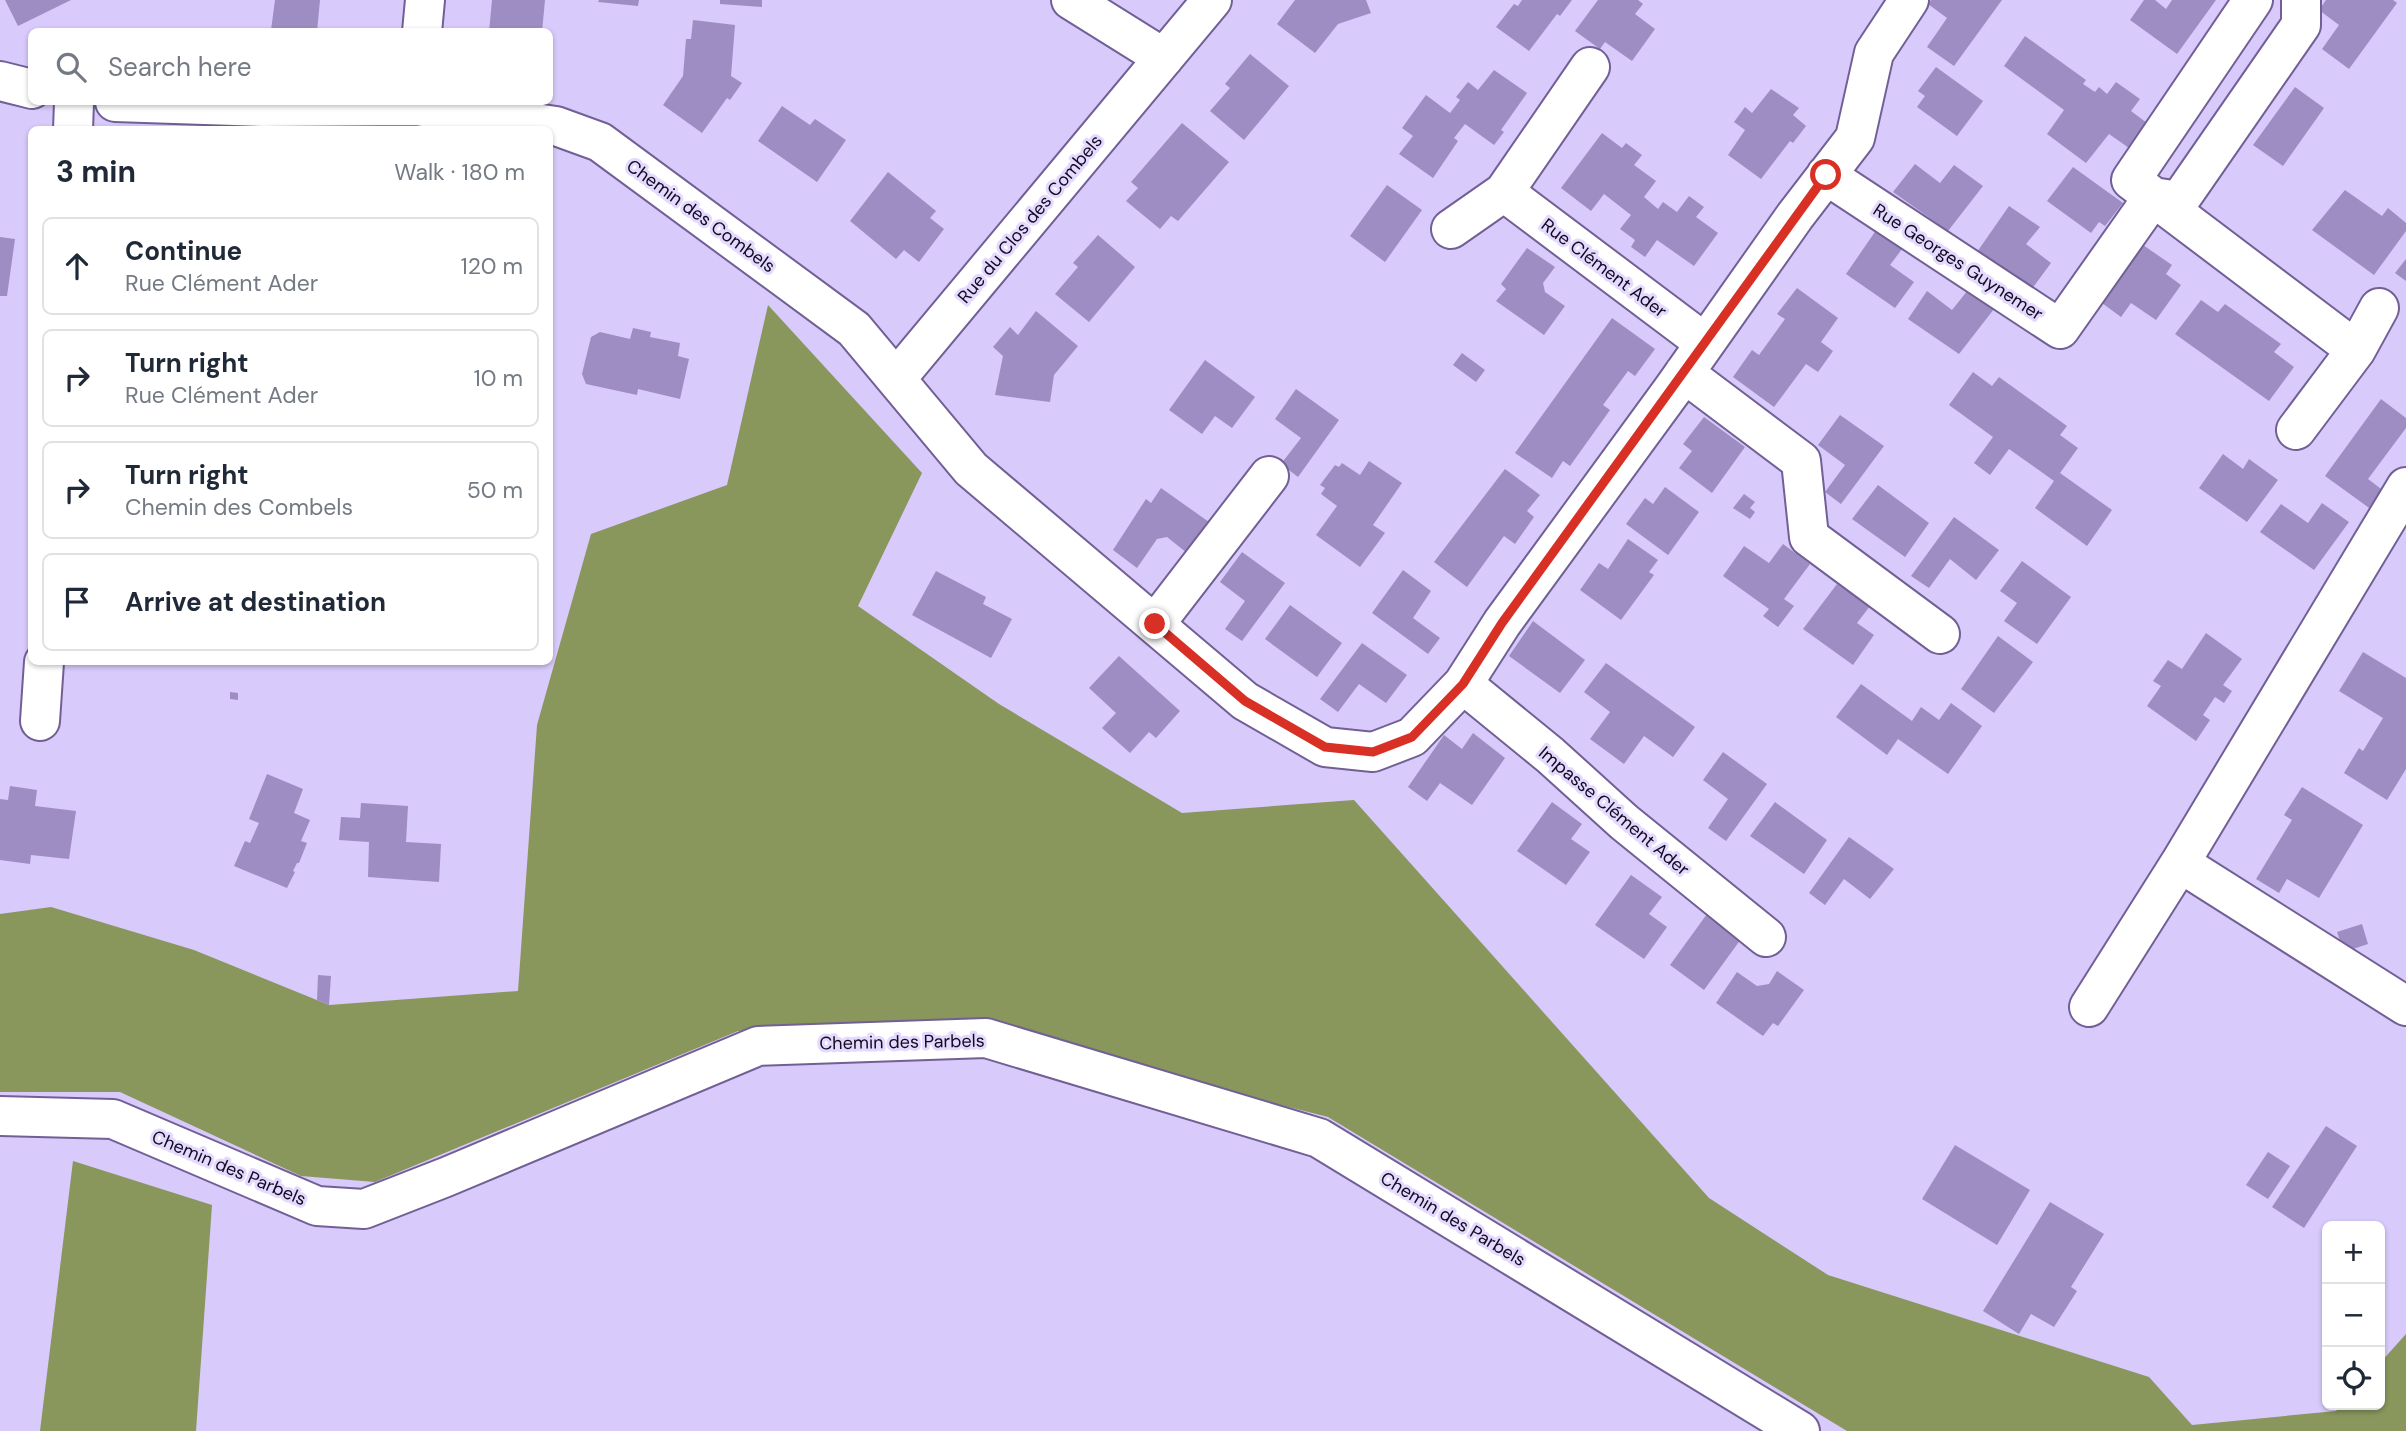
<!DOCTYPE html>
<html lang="en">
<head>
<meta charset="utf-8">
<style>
  :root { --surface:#fff; --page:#f2f2f3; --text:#1f2937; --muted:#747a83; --line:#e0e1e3 }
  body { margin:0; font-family:"DM Sans",sans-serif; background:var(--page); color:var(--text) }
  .controls { position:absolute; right:21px; bottom:21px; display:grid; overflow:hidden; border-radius:10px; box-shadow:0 2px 5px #0004 }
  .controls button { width:63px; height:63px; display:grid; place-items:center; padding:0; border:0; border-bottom:2px solid var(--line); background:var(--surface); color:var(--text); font:35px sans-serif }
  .stop { position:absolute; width:21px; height:21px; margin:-16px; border:5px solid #d93025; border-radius:50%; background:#fff }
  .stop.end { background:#d93025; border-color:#fff; box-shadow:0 2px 7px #0008 }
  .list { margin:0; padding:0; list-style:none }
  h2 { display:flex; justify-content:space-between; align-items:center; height:91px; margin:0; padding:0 28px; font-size:30px }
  h2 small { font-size:23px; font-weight:400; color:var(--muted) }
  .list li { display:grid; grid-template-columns:46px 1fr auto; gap:21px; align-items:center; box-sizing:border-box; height:98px; margin:0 14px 14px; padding:0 14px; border:2px solid var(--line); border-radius:10px }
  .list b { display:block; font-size:26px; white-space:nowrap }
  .list p { margin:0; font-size:23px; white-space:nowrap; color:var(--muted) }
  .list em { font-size:23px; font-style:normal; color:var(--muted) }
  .icon { flex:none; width:38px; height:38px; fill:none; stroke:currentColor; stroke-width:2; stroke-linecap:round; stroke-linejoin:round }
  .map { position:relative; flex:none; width:2406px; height:1431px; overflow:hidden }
  .search { position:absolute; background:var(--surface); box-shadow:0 2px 5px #0004; left:28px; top:28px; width:525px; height:77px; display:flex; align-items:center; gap:18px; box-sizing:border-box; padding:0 24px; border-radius:10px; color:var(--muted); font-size:26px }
  .panel { position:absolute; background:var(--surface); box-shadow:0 2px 5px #0004; left:28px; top:126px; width:525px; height:539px; border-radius:10px }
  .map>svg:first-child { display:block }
  .forest { fill:#89965c }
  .building { fill:#9e8dc3 }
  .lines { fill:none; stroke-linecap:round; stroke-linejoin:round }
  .minor-casing { stroke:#715f95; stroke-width:42 }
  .minor { stroke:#fff; stroke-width:38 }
  .route { stroke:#d93025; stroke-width:9 }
  .labels { text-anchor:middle; stroke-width:6; stroke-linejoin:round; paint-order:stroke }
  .street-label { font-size:18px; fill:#120a1f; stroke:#e4d9fe }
</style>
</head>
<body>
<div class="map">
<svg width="2406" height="1431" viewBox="0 0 2406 1431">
  <rect width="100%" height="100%" fill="#d8cafb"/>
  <!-- forest -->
  <path class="forest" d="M768,305L922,473L858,606L999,704L1182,813L1354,800L1709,1198L1828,1275L2149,1377L2192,1425L2336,1411L2341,1405H2380V1363L2406,1334V1431H1847L1328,1117L956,1023L738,1031L375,1182L301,1176L120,1092H0V914L51,907L194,950L329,1005L518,991L537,725L591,534L727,485Z
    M73,1161L212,1205L196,1431H40Z"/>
  <!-- building -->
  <path class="building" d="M5,0H71L18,26Z
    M275,0H320L317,32L271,30Z
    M492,0H545L542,32H489Z
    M599,0H639L638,6L598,2Z
    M720,0H762V7L720,4Z
    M1295,0H1366L1371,13L1338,24L1315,53L1277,24Z
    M1522,0H1572L1560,16L1557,14L1529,51L1496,27L1514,4L1518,6Z
    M1598,0H1638L1643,4L1635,14L1655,29L1632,61L1605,42L1600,49L1575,31Z
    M1931,0H2002L1954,66L1927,47L1947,18L1928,4Z
    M2144,0H2155L2166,9L2172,0H2216L2177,54L2130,20Z
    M2326,0H2393L2397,3L2349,69L2322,49L2339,25L2319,10Z
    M693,20L735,25L731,76L742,83L730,100L727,98L702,133L663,105L683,76L686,39H691Z
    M2025,36L2086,80L2083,84L2095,92L2099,87L2107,94L2116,82L2140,99L2131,111L2147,123L2129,148L2109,134L2086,163L2047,134L2064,110L2004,66Z
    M1250,54L1289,86L1244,140L1210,111L1230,88L1225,84Z
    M1936,67L1983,101L1957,136L1917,107L1925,96L1918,91Z
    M1494,70L1527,93L1501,130L1504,132L1494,145L1465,124L1454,138L1458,141L1433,178L1399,154L1413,136L1402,128L1426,95L1450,113L1460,100L1456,97L1468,82L1478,90Z
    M2295,87L2324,108L2283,166L2253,145Z
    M1771,89L1799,108L1793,115L1806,126L1793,143L1790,141L1761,179L1728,155L1745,130L1734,122L1745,107L1752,113Z
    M782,106L810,125L815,119L846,140L817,182L758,141Z
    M1182,123L1229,162L1178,221L1171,216L1160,229L1126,201L1138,188L1131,182Z
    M1602,133L1622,148L1626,143L1642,155L1634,165L1656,181L1644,197L1658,209L1663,202L1677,212L1689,196L1704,207L1696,217L1718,233L1694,266L1657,240L1645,257L1631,247L1635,240L1620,229L1631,215L1604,194L1591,211L1561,188Z
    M1915,164L1940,183L1954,165L1983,186L1948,231L1893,192Z
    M2073,167L2123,203L2105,226L2099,222L2091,233L2047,201Z
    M888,172L936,211L930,218L944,229L919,262L904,250L896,259L850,221Z
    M1387,185L1422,210L1385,262L1350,236Z
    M2345,190L2382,216L2388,208L2406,223V231L2374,275L2312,230Z
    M2009,206L2040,227L2026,244L2051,263L2031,290L1977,252Z
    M1879,226L1905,245L1890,265L1914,282L1895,308L1846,274Z
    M1098,235L1135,267L1089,322L1055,294L1078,267L1073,263Z
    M0,237L15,239L7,296H0Z
    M2143,245L2172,265L2166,274L2181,285L2156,320L2131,303L2121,317L2102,303Z
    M1527,248L1555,267L1543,283L1545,292L1565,306L1544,335L1496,301L1506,289L1501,284Z
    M2406,259V281L2395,273Z
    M1797,288L1838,318L1821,342L1833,351L1818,372L1806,364L1774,407L1733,377L1752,350L1759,355L1785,319L1777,314Z
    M1968,290L1994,309L1959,354L1908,319L1927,291L1952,310Z
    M2201,300L2218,312L2225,304L2281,344L2274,352L2294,367L2269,401L2175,334Z
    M1036,311L1078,346L1054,375L1050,402L995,395L1003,356L993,347L1010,327L1018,335Z
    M1612,318L1655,349L1635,376L1628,371L1603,405L1610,410L1570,466L1563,461L1552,478L1515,453Z
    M633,328L651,332L650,337L680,343L678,356L689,359L680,399L638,389L637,395L586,384L582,374L591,337L600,332L630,339Z
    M1462,353L1485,370L1476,382L1453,365Z
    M1205,360L1255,397L1232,428L1215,416L1202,434L1169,410Z
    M1973,372L1992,386L1999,377L2067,426L2060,435L2078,448L2060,473L2112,510L2087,546L2035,508L2054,481L2009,449L1990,475L1974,463L1993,437L1949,405Z
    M1296,389L1339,420L1298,477L1281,464L1301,438L1275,419Z
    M2381,399L2406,418V428L2368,479L2385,492L2372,510L2325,476Z
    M1840,415L1884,446L1841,504L1825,492L1845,465L1818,445Z
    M1704,417L1745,447L1712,493L1679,468L1692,451L1683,444Z
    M2223,454L2243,469L2249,459L2278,480L2247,522L2199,488Z
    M1369,461L1402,483L1373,525L1385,533L1360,567L1316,535L1337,506L1321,494L1325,488L1320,485L1335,465L1339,467L1342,463L1360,475Z
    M1505,469L1540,495L1527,511L1534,517L1515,544L1504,536L1467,587L1434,562Z
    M1878,485L1929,523L1905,557L1852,519Z
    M1665,487L1699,512L1668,555L1626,524L1645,498L1653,504Z
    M1161,488L1209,522L1187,553L1167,537L1157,539L1137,568L1113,550L1146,499L1151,503Z
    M1744,494L1755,502L1750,508L1755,512L1750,519L1733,508Z
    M2322,503L2349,522L2314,570L2260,532L2281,504L2308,523Z
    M1954,517L1999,550L1976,580L1950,559L1929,588L1911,576Z
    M1628,539L1658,560L1649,572L1654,575L1621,620L1580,590L1599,563L1608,569Z
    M1783,544L1810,564L1784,599L1794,606L1778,627L1763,616L1769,609L1723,576L1744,546L1769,563Z
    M1242,552L1285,583L1242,641L1225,629L1245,601L1220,582Z
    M2022,561L2071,597L2037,644L2004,621L2017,603L2000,591Z
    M1403,570L1431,591L1413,618L1440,638L1428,654L1372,613Z
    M936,571L986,597L983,604L1012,619L991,658L912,615Z
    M1837,584L1870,606L1857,623L1874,635L1853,665L1803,629Z
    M1290,605L1342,643L1317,677L1265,639Z
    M1533,621L1585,660L1560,693L1509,656Z
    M2206,633L2242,659L2223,685L2232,691L2224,703L2215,697L2203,715L2210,720L2196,741L2147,706L2161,686L2153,681L2168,660L2182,669Z
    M1998,636L2033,662L1994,713L1961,689Z
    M1362,643L1407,675L1386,703L1359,684L1338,712L1320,699Z
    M2363,652L2406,678V769L2387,800L2344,773L2359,748L2363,751L2383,718L2339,691Z
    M1119,656L1180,711L1156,738L1149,732L1130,753L1102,728L1116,713L1089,688Z
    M1606,663L1695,727L1673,757L1644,736L1624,764L1590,739L1610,712L1584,692Z
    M1861,684L1912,721L1921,707L1939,720L1951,703L1982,726L1948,774L1898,739L1887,755L1836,717Z
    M230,692L238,693V700L230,699Z
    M1473,733L1505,758L1472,805L1440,783L1427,801L1408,787L1444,735L1462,749Z
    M1723,752L1767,784L1726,841L1708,828L1728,799L1703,780Z
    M267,774L303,789L294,813L310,820L301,841L307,843L299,863H297L293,871L295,872L287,888L234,866L245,841L250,843L259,823L249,819Z
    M10,786L37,790L35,806L76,811L69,859L31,855L30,864L0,860V799L8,800Z
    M2302,787L2363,825L2319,898L2287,879L2279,893L2256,879L2292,820L2284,815Z
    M1552,802L1582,824L1571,839L1590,852L1566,885L1517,851Z
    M1775,802L1827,840L1804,874L1750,836Z
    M361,803L408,806L406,842L441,844L439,882L368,877L369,842L339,840L341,817L360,818Z
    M1849,837L1894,869L1870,899L1844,879L1825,905L1809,893Z
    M1631,875L1662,897L1649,914L1667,927L1644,959L1595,925Z
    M1707,914L1741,939L1704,990L1670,965Z
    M2362,924L2368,944L2344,952L2337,932Z
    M1777,971L1804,990L1778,1026L1773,1023L1763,1036L1716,1003L1737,972L1757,986L1769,984Z
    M318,975L331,976L329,1005L317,1000Z
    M2326,1126L2357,1146L2304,1228L2272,1207Z
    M1955,1145L2030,1190L1997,1245L1922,1199Z
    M2268,1152L2290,1166L2268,1199L2246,1185Z
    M2050,1202L2104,1234L2071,1287L2077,1291L2054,1327L2031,1314L2019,1334L1983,1311Z"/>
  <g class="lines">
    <defs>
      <path id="minor" d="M1071,0L1164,58
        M2253,0L2131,180L2356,350
        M422,32L425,0
        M0,81L32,89
        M115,102L263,107L416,106L556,126L600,142L854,329L971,469L1245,701L1325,747L1373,752L1412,737L1463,684L1502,623L1673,389L1795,216L1855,138L1874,53L1909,0
        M73,130L74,102
        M1826,175L2060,329L2153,197
        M1504,192L1590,67
        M2153,197L2179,201L2301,25V0
        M1451,229L1504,192L1705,343
        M1684,373L1801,461L1809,537L1940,634
        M896,379L1212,0
        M2296,430L2356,350L2379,308
        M1155,624L1269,476
        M1463,684L1550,755L1624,822L1766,937
        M40,721L44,662
        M2180,863L2406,1006
        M2089,1007L2180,863L2406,487
        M0,1116L113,1119L317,1206L364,1209L446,1177L758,1046L986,1038L1319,1138L1800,1431"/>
    </defs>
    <!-- minor casing -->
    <use href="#minor" class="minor-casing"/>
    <!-- minor -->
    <use href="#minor" class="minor"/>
  </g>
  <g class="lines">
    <!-- route -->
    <path class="route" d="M1155,624L1245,701L1325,747L1373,752L1412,737L1463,684L1502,623L1826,175"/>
  </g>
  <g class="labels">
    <!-- street labels -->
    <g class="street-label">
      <text transform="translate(701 216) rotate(36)" y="6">Chemin des Combels</text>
      <text transform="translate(1030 219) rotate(-50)" y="6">Rue du Clos des Combels</text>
      <text transform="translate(1958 262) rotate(33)" y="6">Rue Georges Guynemer</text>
      <text transform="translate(1604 268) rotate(37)" y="6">Rue Clément Ader</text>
      <text transform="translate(1614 811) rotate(40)" y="6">Impasse Clément Ader</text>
      <text transform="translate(902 1042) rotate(-1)" y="6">Chemin des Parbels</text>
      <text transform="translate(229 1168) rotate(23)" y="6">Chemin des Parbels</text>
      <text transform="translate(1453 1219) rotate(31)" y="6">Chemin des Parbels</text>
    </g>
  </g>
</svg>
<div class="controls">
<button>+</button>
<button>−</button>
<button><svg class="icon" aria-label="locate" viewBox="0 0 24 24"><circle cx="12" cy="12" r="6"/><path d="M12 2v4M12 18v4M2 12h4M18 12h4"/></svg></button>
</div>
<div class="stop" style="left:1826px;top:175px"></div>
<div class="stop end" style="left:1155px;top:624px"></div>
<div class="search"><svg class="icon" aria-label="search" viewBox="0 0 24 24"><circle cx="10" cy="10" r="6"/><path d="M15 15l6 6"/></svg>Search here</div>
<section class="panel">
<h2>3 min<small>Walk · 180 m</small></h2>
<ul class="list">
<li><svg class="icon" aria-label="ahead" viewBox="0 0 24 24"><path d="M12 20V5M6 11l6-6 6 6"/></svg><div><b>Continue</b><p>Rue Clément Ader</p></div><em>120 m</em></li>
<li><svg class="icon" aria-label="right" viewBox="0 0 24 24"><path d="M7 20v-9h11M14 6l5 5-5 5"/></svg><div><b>Turn right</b><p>Rue Clément Ader</p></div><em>10 m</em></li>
<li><svg class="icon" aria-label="right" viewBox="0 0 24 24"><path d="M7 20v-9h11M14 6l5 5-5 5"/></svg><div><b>Turn right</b><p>Chemin des Combels</p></div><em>50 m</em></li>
<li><svg class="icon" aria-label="arrive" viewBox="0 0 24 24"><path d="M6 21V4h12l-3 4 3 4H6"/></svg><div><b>Arrive at destination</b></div></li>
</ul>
</section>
</div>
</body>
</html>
